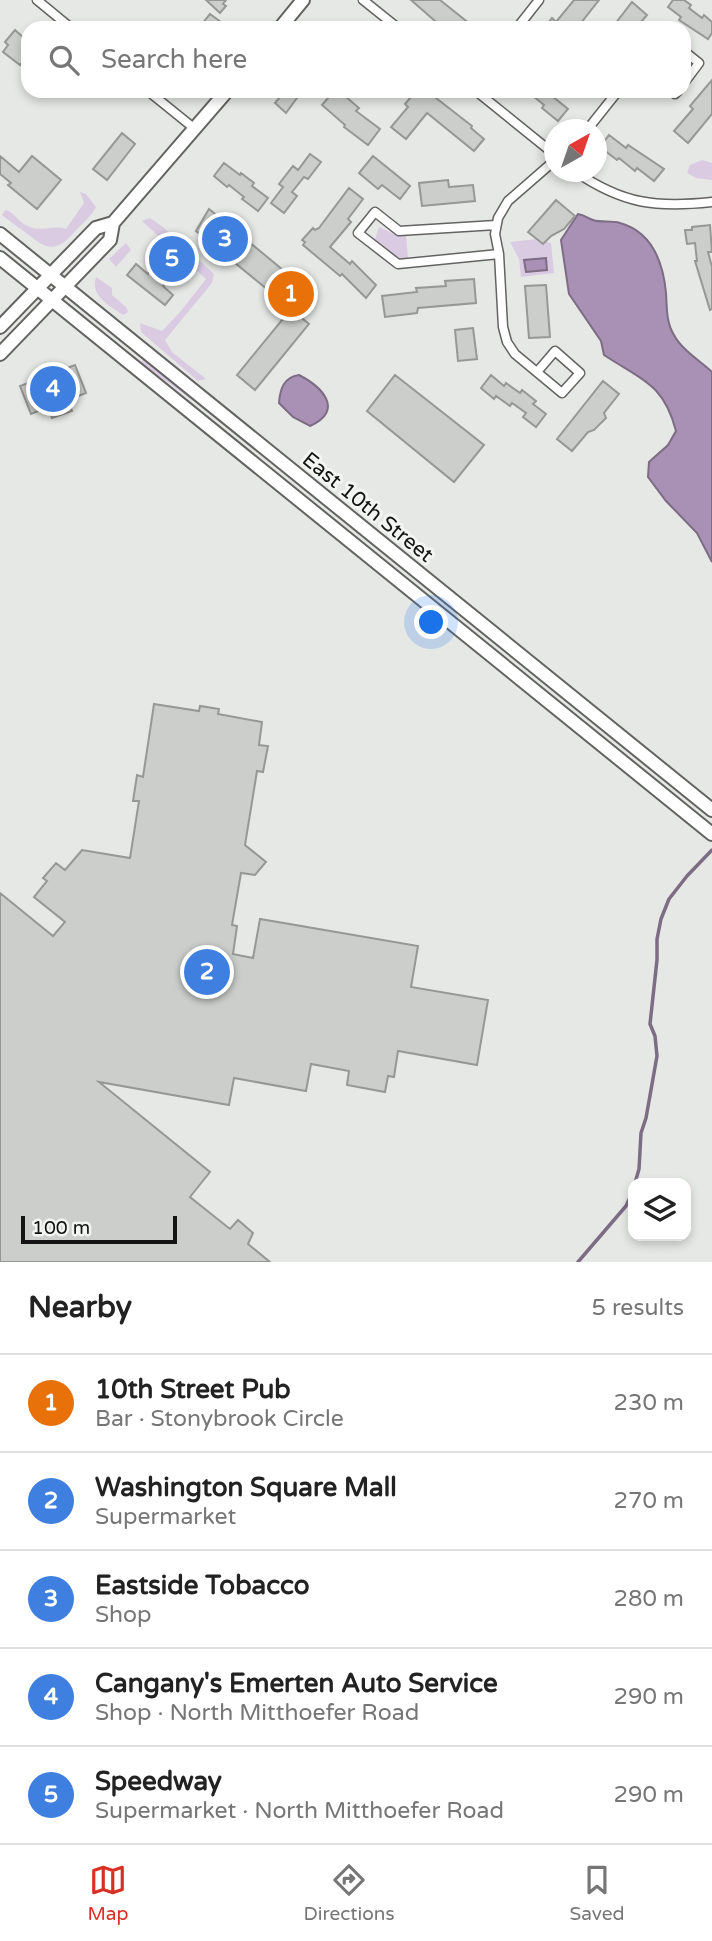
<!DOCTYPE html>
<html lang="en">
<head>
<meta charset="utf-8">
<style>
  :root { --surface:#fff; --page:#f2f2f2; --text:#222; --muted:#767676; --line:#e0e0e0; --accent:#d93025 }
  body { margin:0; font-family:"Varela Round",sans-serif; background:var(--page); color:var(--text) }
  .controls { position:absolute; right:21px; bottom:21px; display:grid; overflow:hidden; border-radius:14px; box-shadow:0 4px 10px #0003 }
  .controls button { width:63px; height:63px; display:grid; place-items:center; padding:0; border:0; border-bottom:2px solid var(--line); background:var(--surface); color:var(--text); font:35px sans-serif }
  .compass { position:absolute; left:544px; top:119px; width:63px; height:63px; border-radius:50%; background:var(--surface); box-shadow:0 4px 10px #0003; rotate:40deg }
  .scale { position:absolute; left:21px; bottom:18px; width:156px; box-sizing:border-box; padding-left:7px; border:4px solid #131413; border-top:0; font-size:19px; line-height:24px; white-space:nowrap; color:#131413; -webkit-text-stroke:5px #f3f5f2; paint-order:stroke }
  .you { position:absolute; left:432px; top:623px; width:24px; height:24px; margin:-18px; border:5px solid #fff; border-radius:50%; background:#1a73e8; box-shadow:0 0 0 10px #1a73e833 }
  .badge { display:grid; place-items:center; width:46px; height:46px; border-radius:50%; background:var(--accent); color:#fff; font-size:23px; font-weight:700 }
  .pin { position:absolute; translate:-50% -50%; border:4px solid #fff; box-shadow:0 2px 7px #0006 }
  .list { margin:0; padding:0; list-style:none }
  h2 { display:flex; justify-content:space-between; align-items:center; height:91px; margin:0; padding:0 28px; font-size:30px }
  h2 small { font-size:23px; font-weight:400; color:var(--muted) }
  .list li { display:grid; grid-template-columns:46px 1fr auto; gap:21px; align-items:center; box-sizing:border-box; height:98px; padding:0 28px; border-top:2px solid var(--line) }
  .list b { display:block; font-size:26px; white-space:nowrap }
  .list p { margin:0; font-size:23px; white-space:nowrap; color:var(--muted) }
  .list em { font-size:23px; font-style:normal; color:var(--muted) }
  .icon { flex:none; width:38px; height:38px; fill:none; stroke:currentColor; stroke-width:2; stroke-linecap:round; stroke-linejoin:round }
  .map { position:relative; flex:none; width:712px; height:1262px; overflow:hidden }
  .search { position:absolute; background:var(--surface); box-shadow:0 4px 10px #0003; left:21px; right:21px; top:21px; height:77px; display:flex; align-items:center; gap:18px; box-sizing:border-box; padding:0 24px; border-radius:21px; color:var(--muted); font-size:26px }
  .sheet { height:581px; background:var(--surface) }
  nav { display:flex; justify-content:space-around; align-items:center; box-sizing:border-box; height:98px; border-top:2px solid var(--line); background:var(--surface); font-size:19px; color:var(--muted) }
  nav a { display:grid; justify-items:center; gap:4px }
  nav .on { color:var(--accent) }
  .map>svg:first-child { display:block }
  .green { fill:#dacbe3 }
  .water { fill:#a991b5; stroke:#7c6c84; stroke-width:2 }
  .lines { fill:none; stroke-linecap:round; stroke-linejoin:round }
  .stream { stroke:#7c6c84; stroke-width:3.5 }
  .building { fill:#cccecb; stroke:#969895; stroke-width:2 }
  .minor-casing { stroke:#636462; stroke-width:11 }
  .secondary-casing { stroke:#636462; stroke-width:16 }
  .minor { stroke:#fff; stroke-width:8 }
  .secondary { stroke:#fff; stroke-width:12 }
  .labels { text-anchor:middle; stroke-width:6; stroke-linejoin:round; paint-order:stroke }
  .street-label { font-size:21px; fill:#131413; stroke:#f3f5f2 }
</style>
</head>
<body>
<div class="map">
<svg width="712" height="1262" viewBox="0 0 712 1262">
  <rect width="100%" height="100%" fill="#e6e8e5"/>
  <!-- green -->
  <path class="green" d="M702,160L712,163V180L696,178L687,173L690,165Z
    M80,192L86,194L96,207C92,215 85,221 78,228C60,249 51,254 29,235C20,228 10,222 2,215L5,210C15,212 18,222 27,226C41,233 53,224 66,229L84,203Z
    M150,218L163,227L214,274L212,283L165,340L172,352L206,379L198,381L141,332L140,323L162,331L181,311L206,279L142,221Z
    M379,227L398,236H406L408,258L405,260L378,249L375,239Z
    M537,239L551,243L554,273L521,277L519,259L510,242Z
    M126,243L131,250L116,267L109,259Z
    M96,277L112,288V295L126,307L128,312L123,315C109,305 90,296 96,277Z
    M143,359L208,409L206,410L141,363Z"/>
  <!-- water -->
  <path class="water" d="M578,214C585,215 587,218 593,220C601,223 611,220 620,223C652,232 663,261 666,293C667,308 666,322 674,335C681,349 700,361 712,372V562L697,533L666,501L648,477L649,462L668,445L676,431C664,383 640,379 604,355L601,341L569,294L561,240Z
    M546,258L547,270L526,272L524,260Z
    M299,375C322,387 345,410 310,426L293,417L279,403C280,389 284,377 299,375Z"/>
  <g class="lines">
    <!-- stream -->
    <path class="stream" d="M635,1183L639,1169L641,1133L646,1118L657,1056L655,1036L650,1024L657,960V939L661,919L669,899L687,876L712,850
      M578,1262L626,1206L633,1191"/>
  </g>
  <!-- building -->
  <path class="building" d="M206,0H226L223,4L226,6L220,13Z
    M411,0H440L475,28H443Z
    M574,0H599L577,28H544L552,18L556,22Z
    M673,0H684L691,5L689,8L702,18L704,15L712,22V33L708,39L679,20L681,17L668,7Z
    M632,2L647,15L636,28H612Z
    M210,14L229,28H199Z
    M15,30L23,37L28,35V62L25,59L20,65L3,52L8,45L5,42Z
    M712,80V114L688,143L674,131L693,109L690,106Z
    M285,91H302L286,113L275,103Z
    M334,91H339L359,108L356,111L380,129L368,145L344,127L345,125L322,105Z
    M416,91H427L472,126L471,128L484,139L474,151L427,113L406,139L391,127L408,107L405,104Z
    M527,91H556L552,96L568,109L558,121L542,108L544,105Z
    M122,133L135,144L107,180L93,169Z
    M609,135L626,148L628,145L664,169L654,181L637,168L635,171L619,158L617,160L600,147Z
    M310,154L321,162L308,179L304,177L292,192L297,196L284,213L271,203L283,187L279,184L293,166L298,170Z
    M0,156L19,172L32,156L61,180L37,209L8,185L11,183L0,174Z
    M373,156L410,186L400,199L382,185L378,189L359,173Z
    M224,163L240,175L241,173L254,183L252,186L268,198L258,211L242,199L244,197L229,185L227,187L214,176Z
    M448,180L449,187L473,185L475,201L422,206L419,183Z
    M349,188L363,199L348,219L351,222L330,247L350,264L352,261L376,285L366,298L342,274L340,276L303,245L305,242L302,240L313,228L315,230L319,228Z
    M556,200L575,216L564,229L551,236L543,244L528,232Z
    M209,209L306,289L290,308L196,231Z
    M710,225L712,252H708L712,267V309L710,310L695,261H697L695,243L687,244L685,230H692V227Z
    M162,240L192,265L181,278L174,272L163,286L173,295L165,305L127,275L136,264L148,274L159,260L151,253Z
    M474,279L476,303L418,308L417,313L385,317L382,296L417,292L416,288L446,286L445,281Z
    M546,285L550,337L529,338L525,286Z
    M291,309L309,324L255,390L237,375Z
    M473,328L477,359L458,361L455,330Z
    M75,365L86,393L68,400L72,411L52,418L48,407L31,414L20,386Z
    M395,375L484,445L454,482L367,411Z
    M491,375L504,386L506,383L520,393L522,390L536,401L533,404L546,414L536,427L523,417L526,413L512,403L510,406L496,396L494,399L481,388Z
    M603,381L619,394L604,413L606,418L594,430L588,432L572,451L557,439Z
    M154,704L199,711L200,706L219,709L218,714L262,722L259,745L268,746L263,772L257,771L245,845L266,862L255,875L241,873L232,925L237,926L233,954L253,958L260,919L418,946L411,987L488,1000L477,1065L398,1051L394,1077L388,1076L385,1092L347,1085L349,1071L311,1064L306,1091L234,1078L229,1105L99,1082L210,1172L190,1197L230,1229L238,1220L253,1233L248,1244L270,1262H0V893L53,936L65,922L34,897L47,881L43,878L56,863L65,870L82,850L130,858L139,801H133L137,775L143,777Z"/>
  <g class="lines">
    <defs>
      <path id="minor" d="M37,0L71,28
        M363,0L398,28
        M517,28L539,0
        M684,51L699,63L684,83
        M148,91L195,129
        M476,91L554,154
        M672,91L675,94L678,91
        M587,130L618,91
        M576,172C623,204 656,208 712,202
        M496,225L399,231L375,212L358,233L398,264L499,254
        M537,372L555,351L580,373L562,393L515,354L507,342L503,327L499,254L495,234L498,218L508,201L554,161"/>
      <path id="secondary" d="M280,28L303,0
        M0,234L712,810
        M0,258L712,834
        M0,327L96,228L113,223
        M0,354L110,240L113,223L227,91"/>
    </defs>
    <!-- minor casing -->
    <use href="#minor" class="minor-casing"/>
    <!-- secondary casing -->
    <use href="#secondary" class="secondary-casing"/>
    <!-- minor -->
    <use href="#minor" class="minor"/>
    <!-- secondary -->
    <use href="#secondary" class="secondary"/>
  </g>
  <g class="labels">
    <!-- street labels -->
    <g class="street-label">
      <text transform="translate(368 507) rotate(39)" y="7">East 10th Street</text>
    </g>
  </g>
</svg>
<div class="controls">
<button><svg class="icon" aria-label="layers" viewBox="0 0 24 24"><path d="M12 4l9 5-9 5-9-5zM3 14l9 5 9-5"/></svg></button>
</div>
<svg class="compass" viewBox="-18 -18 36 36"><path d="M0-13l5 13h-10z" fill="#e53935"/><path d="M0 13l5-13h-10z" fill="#767676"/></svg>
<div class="scale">100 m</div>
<div class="you"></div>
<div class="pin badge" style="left:291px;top:294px;background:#e8710a">1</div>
<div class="pin badge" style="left:207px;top:972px;background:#3f7fe0">2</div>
<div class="pin badge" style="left:225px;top:239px;background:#3f7fe0">3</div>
<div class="pin badge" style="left:53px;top:389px;background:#3f7fe0">4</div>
<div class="pin badge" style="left:172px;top:259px;background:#3f7fe0">5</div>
<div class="search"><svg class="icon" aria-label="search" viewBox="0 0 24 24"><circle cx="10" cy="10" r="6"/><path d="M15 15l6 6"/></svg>Search here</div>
</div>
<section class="sheet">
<h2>Nearby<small>5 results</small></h2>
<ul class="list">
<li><span class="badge" style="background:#e8710a">1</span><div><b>10th Street Pub</b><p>Bar · Stonybrook Circle</p></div><em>230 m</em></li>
<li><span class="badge" style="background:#3f7fe0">2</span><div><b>Washington Square Mall</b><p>Supermarket</p></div><em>270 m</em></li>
<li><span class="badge" style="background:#3f7fe0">3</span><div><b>Eastside Tobacco</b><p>Shop</p></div><em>280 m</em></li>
<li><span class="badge" style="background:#3f7fe0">4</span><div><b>Cangany's Emerten Auto Service</b><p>Shop · North Mitthoefer Road</p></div><em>290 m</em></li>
<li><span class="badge" style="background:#3f7fe0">5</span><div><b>Speedway</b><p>Supermarket · North Mitthoefer Road</p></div><em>290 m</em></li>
</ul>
</section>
<nav>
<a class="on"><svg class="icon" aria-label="map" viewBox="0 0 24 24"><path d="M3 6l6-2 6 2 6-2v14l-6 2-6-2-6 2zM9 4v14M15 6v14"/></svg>Map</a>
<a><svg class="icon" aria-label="directions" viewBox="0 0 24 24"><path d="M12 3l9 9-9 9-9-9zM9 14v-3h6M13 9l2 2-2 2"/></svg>Directions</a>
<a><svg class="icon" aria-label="saved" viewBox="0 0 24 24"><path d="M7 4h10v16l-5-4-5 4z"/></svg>Saved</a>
</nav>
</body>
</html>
